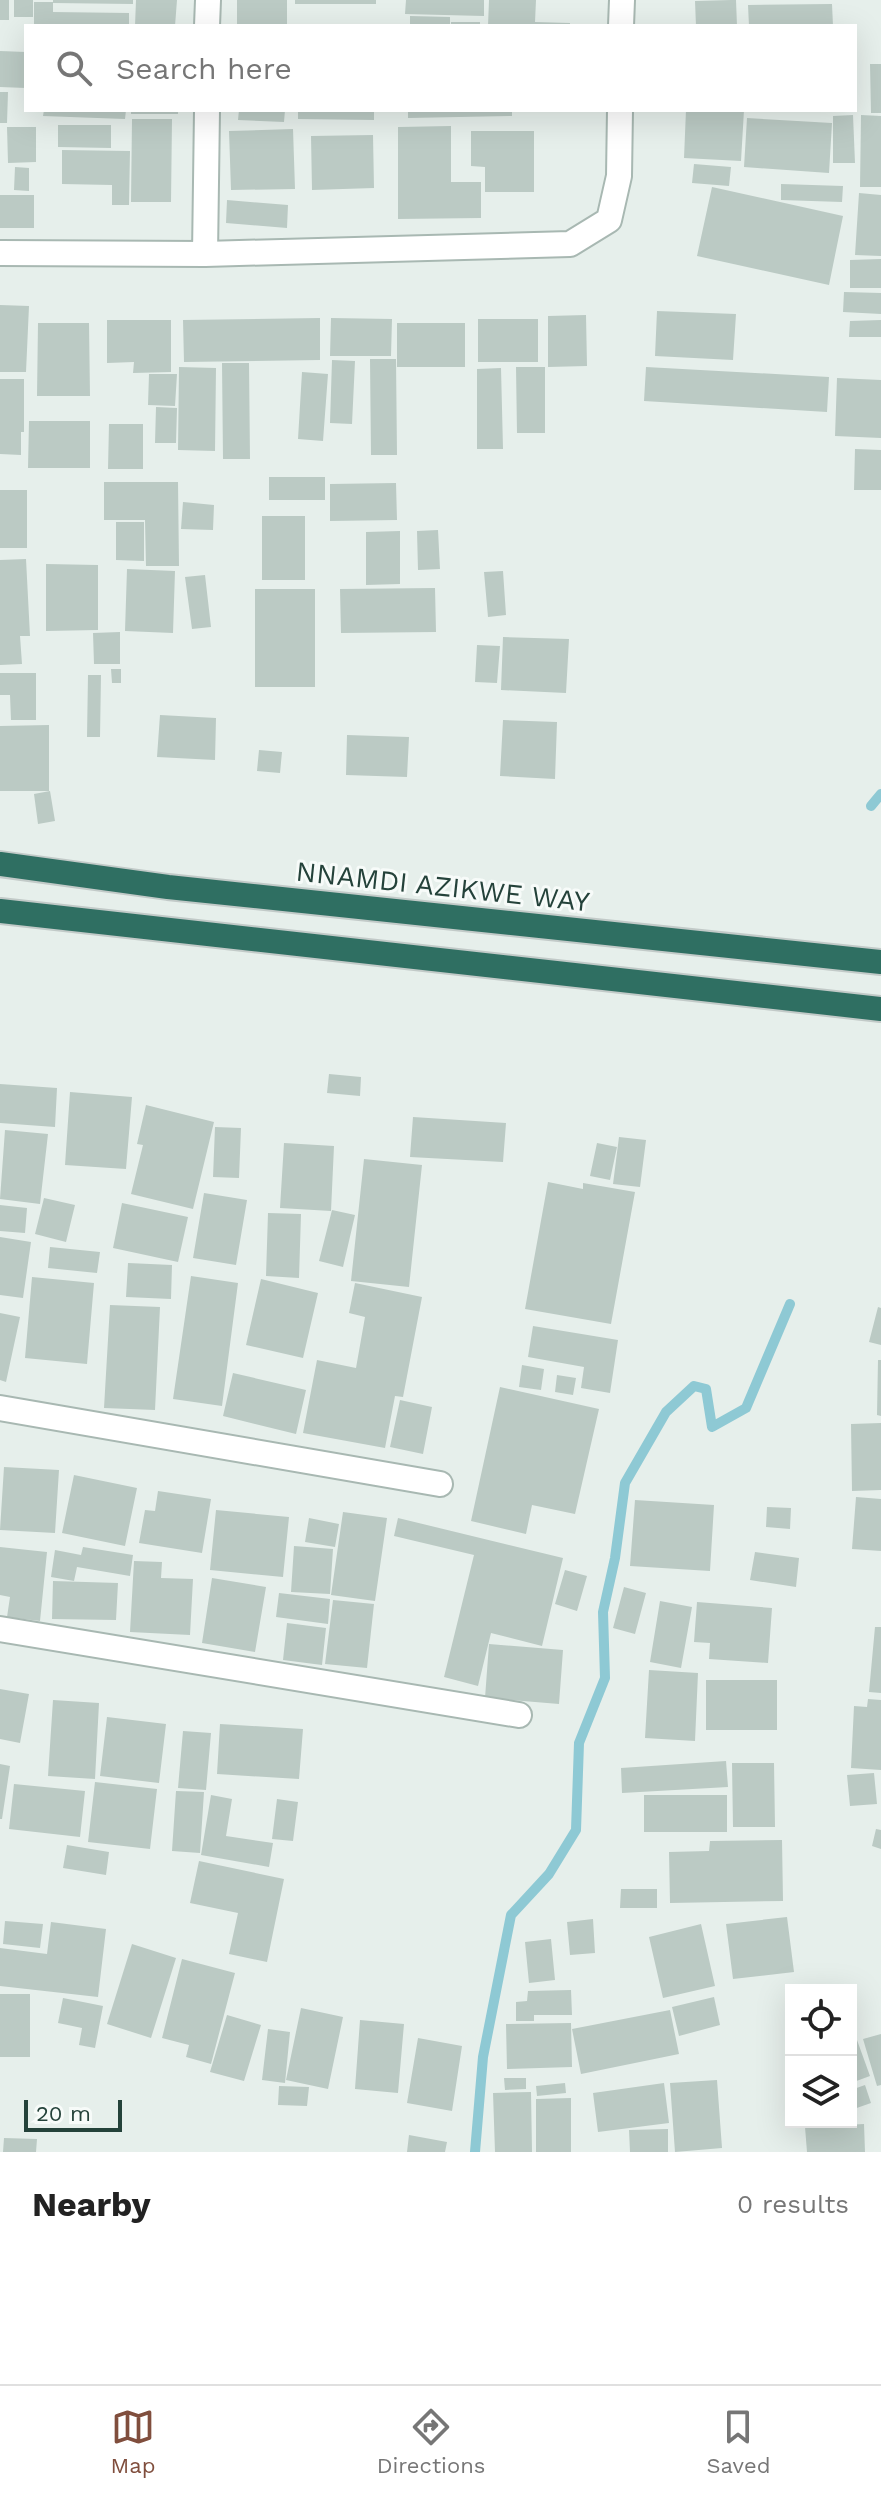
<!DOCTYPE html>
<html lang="en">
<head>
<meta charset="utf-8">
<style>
  :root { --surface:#fff; --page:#f2f2f2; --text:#222; --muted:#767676; --line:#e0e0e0; --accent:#804e3d }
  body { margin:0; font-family:"Work Sans",sans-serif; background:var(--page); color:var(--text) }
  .controls { position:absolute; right:24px; bottom:24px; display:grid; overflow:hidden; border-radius:0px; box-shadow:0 8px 32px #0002 }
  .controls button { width:72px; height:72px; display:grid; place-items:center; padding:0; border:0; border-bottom:2px solid var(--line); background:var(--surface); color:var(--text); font:40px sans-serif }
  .scale { position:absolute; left:24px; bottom:20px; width:98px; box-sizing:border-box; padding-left:8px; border:4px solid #24423a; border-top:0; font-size:22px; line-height:28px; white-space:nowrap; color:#24423a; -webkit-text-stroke:6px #f7fbf9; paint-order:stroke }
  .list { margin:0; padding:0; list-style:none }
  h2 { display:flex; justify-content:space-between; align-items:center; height:104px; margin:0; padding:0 32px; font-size:34px }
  h2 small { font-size:26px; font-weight:400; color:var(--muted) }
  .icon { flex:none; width:44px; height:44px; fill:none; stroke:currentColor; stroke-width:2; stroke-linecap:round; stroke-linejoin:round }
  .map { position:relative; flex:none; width:881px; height:2152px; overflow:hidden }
  .search { position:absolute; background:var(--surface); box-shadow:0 8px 32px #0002; left:24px; right:24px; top:24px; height:88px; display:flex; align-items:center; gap:20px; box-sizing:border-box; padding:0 28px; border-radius:0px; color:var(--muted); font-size:30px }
  .sheet { height:232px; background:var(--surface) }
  nav { display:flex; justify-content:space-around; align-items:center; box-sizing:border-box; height:112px; border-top:2px solid var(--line); background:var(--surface); font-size:22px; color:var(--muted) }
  nav a { display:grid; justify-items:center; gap:4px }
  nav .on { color:var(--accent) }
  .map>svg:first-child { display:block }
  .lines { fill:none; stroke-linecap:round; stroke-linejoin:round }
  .stream { stroke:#8ec9d4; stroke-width:10 }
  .building { fill:#bbcac4 }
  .minor-casing { stroke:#a8b8b2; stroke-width:28 }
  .highway-casing { stroke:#c2cac8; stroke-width:28 }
  .minor { stroke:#fff; stroke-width:24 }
  .highway { stroke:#2f6f62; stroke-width:24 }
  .labels { text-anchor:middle; stroke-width:6; stroke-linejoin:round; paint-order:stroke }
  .street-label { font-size:28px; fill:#24423a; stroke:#f7fbf9 }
</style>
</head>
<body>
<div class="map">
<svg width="881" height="2152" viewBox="0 0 881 2152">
  <rect width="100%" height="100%" fill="#e6efeb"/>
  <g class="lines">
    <!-- stream -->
    <path class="stream" d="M871,806L881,794
      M475,2152L483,2057L511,1915L549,1874L576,1830L579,1743L605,1678L603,1612L615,1558L625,1483L666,1412L694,1386L706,1389L712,1427L746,1408L790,1304"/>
  </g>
  <!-- building -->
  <path class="building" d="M0,0H9V20H0Z
    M14,0H33V17H14Z
    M53,0H133V4L53,3Z
    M136,0H177L175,26H135Z
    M237,0H287V26H237Z
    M295,0H376V4H295Z
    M406,0H484V16L405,14Z
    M489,0H536L535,22L570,23V26H488Z
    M731,0H736L737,26H696L695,1Z
    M34,2H53V12L129,13V26H34Z
    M832,4L833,26H749L748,5Z
    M410,16L450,17V26H410Z
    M451,22H480V26H451Z
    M0,51L26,52V88L0,87Z
    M870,64H881V113H871Z
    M0,92H8L7,123H0Z
    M44,110H126L125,119L43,116Z
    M131,110H178V114H131Z
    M239,110H285L284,122L238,120Z
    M298,110H374V120L298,119Z
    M408,110H512V116L408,118Z
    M686,110H744L741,161L684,158Z
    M853,115L855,163H833V116Z
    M861,115L881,116V187H860Z
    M747,118L832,123L829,173L744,167Z
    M132,119H172L171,202H131Z
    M58,125H111V148L58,147Z
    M451,126V182H481V218L398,219V127Z
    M7,127H36V162L8,163Z
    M293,129L295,189L231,190L229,131Z
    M471,131H534V192H485V167L471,166Z
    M373,135L374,188L312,190L311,136Z
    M62,150L130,151L129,205H112V185L62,184Z
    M694,164L731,167L729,186L692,183Z
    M15,167L29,168V191L14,190Z
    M781,184L843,186L842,202L781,200Z
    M712,187L843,216L829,285L697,256Z
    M859,193L881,195V256L855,255Z
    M0,195H34V228H0Z
    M227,200L288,205L287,228L226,223Z
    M881,259V288H850V260Z
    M844,292L881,293V314L843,312Z
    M0,305L29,306L26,372H0Z
    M657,311L736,314L733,360L655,356Z
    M586,315L587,366L548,367V316Z
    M320,318V360L184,362L183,320Z
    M331,318L392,319L391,356H330Z
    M478,319H538V362H478Z
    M107,320H171V372L133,373L134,362L107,363Z
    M881,320V337H849L850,321Z
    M38,323H89L90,396H37Z
    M397,323H465V367H397Z
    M370,359H396L397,455H371Z
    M332,360L355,361L352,424L330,423Z
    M222,363H249L250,459H223Z
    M179,367L216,368L215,451L178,450Z
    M516,367H545V433H517Z
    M646,367L829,377L827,412L644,401Z
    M501,368L503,449H477V369Z
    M302,372L328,374L323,441L298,439Z
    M149,374H177L175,406L148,405Z
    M837,378L881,380V438L835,436Z
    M0,379H24V432H21V455L0,454Z
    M156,407L177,408L176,443H155Z
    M29,421H90V468H28Z
    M109,424H143V469H108Z
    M855,449L881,450V490H854Z
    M269,477H325V500H269Z
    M104,482H178L179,566H146L145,520H104Z
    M396,483L397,520L330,521V484Z
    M0,490H27V548H0Z
    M183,502L214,505L213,530L181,529Z
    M262,516H305V580H262Z
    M116,522H144V561L116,560Z
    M438,530L440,569L418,570L417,531Z
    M400,531V584L366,585V532Z
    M26,559L30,636H20L22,664L0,665V560Z
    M46,564L98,565V630L46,631Z
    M127,569L175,571L173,633L125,631Z
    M503,571L506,615L488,617L484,572Z
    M205,575L211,627L192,629L185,577Z
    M435,588L436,632L341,633L340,589Z
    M255,589H315V687H255Z
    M120,632V664H94L93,633Z
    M503,637L569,639L566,693L501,690Z
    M477,645L500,646L497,683L475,682Z
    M111,669H121V683H112Z
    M0,673H36V720H11L10,695H0Z
    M88,675H101L100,737H87Z
    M160,715L216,718L215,760L157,757Z
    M503,720L557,722L555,779L500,776Z
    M49,725V791H0V726Z
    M347,735L409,737L407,777L346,775Z
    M259,750L282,752L280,773L257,771Z
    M50,791L55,821L38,824L34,794Z
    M329,1074L361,1077L360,1096L327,1093Z
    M0,1084L57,1088L55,1127L0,1123Z
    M70,1092L132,1097L126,1169L65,1165Z
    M146,1105L214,1122L193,1209L131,1194L143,1145L137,1144Z
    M413,1117L506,1123L503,1162L410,1157Z
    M215,1127L241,1128L239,1178L213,1177Z
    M5,1130L48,1134L40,1204L0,1199Z
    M619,1137L646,1140L640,1187L613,1184Z
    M284,1143L334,1146L331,1211L280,1208Z
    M597,1143L617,1147L610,1180L590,1176Z
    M364,1159L422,1165L409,1287L351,1281Z
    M548,1182L583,1189V1183L635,1192L611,1324L525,1309Z
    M204,1193L247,1200L236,1265L193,1258Z
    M44,1198L75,1205L66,1242L35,1234Z
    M122,1203L188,1217L178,1262L113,1248Z
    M0,1205L27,1208L25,1233L0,1231Z
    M332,1210L355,1215L343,1267L319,1261Z
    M268,1213L301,1214L299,1278L266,1276Z
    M0,1237L31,1242L23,1298L0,1295Z
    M50,1247L100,1252L97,1273L48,1268Z
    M128,1263L172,1265L171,1299L126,1297Z
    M191,1276L238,1283L222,1406L173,1399Z
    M32,1277L94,1283L87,1364L25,1358Z
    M261,1279L318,1293L303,1358L246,1345Z
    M355,1283L422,1297L403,1397L395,1396L385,1448L303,1433L317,1360L356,1368L365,1317L349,1313Z
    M110,1305L160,1307L155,1410L104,1408Z
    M878,1307L881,1308V1345L869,1342Z
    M0,1313L20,1317L6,1382L0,1380Z
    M533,1326L618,1340L610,1393L581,1388L584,1367L528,1357Z
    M878,1360H881V1416L877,1415Z
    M522,1365L544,1369L541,1390L519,1387Z
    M233,1373L306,1390L296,1434L223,1416Z
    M557,1375L576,1378L573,1395L555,1392Z
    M500,1387L599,1409L575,1514L532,1505L526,1534L471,1521Z
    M400,1400L432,1407L423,1454L390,1447Z
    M881,1423V1490L852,1491L851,1424Z
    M4,1467L59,1470L55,1533L0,1530Z
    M74,1475L137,1488L125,1546L62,1533Z
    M158,1491L211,1499L202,1553L139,1543L145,1510L155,1511Z
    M856,1497L881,1499V1551L852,1549Z
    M635,1500L714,1505L710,1571L630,1566Z
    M767,1507L791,1508L790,1529L766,1527Z
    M216,1510L289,1517L283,1577L210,1570Z
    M343,1512L387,1518L375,1601L331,1595Z
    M309,1518L339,1524L335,1547L305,1542Z
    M398,1518L563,1558L542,1646L491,1633L478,1686L444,1677L474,1555L394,1536Z
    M294,1546L333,1549L330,1594L291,1592Z
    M0,1547L47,1552L40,1621L7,1617L10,1597L0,1595Z
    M83,1547L133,1555L130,1576L77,1567L74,1581L51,1577L55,1550L81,1555Z
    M755,1552L799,1558L796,1587L750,1580Z
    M134,1561L162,1562L161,1578L193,1579L190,1635L130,1632Z
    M565,1570L587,1576L577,1611L555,1604Z
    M212,1578L266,1587L255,1652L202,1643Z
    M53,1581L118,1583L116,1620L52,1619Z
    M624,1587L646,1593L635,1634L613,1628Z
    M279,1593L330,1599L328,1624L276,1617Z
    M333,1600L374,1604L367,1668L325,1664Z
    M660,1601L692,1607L681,1668L650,1662Z
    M697,1602L772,1608L768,1663L709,1659L710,1643L694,1642Z
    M287,1623L326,1628L322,1665L283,1660Z
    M875,1627H881V1693L869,1692Z
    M489,1644L563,1650L559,1704L485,1698Z
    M649,1670L698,1673L695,1741L645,1738Z
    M706,1680H777V1730H706Z
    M0,1689L29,1694L20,1743L0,1739Z
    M868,1699L881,1700V1770L851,1768L854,1706L867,1707Z
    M53,1700L99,1703L95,1779L48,1776Z
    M107,1717L166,1724L159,1783L100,1776Z
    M220,1724L303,1729L299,1779L217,1774Z
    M183,1731L211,1733L206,1790L178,1788Z
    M726,1761L728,1787L622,1793L621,1768Z
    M732,1763H774L775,1827H733Z
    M0,1764L10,1766L2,1819H0Z
    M874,1773L877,1804L850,1806L847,1775Z
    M95,1782L157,1789L150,1849L88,1842Z
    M14,1784L85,1791L80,1837L9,1829Z
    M176,1791L204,1792L200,1853L172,1851Z
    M211,1795L232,1799L226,1836L273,1843L269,1867L201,1855Z
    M644,1795H727V1832H644Z
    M277,1799L298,1802L293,1841L272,1839Z
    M876,1829L881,1830V1849L872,1846Z
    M782,1840L783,1901L670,1903L669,1852L709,1851L710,1841Z
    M67,1845L109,1852L106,1875L63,1868Z
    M199,1861L284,1879L267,1962L229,1954L238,1913L190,1903Z
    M621,1889H657V1908H620Z
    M787,1917L794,1972L733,1979L726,1924Z
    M593,1919L595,1953L570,1955L567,1922Z
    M5,1921L43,1924L40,1948L3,1944Z
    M51,1922L106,1929L98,1997L0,1986V1948L47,1954Z
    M701,1924L715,1986L663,1998L649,1937Z
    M551,1939L555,1980L529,1983L525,1942Z
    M132,1944L176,1958L151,2038L107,2024Z
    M182,1959L235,1973L211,2064L186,2057L189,2045L162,2038Z
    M571,1990L572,2015H534V2021H516V2002L527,2001L528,1991Z
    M0,1994H30V2057H0Z
    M714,1997L720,2025L679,2036L672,2007Z
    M63,1998L103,2006L95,2048L79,2045L82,2028L58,2023Z
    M301,2008L343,2017L328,2089L286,2080Z
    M670,2010L679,2054L581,2074L572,2029Z
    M227,2015L261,2025L244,2081L210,2072Z
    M360,2020L404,2024L398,2093L355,2089Z
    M571,2023L572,2067L507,2069L506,2024Z
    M268,2029L290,2032L285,2083L262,2080Z
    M881,2034V2085L877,2086L863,2039Z
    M418,2038L462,2046L452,2111L407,2103Z
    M857,2040L870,2076L851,2083V2042Z
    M504,2078H526V2089L505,2090Z
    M717,2080L722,2148L675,2152L670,2083Z
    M565,2083L566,2093L537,2096L536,2086Z
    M664,2083L669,2123L598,2132L593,2093Z
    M865,2085L871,2103L851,2110V2090Z
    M279,2086L309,2087L307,2106L278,2105Z
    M531,2092L532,2152H495L493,2093Z
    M571,2098V2152H536V2099Z
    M864,2124L865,2152H807L805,2127Z
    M668,2129V2152H630L629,2130Z
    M409,2135L447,2142L445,2152H407Z
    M4,2138L37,2139L36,2152H3Z"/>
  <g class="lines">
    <defs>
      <path id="minor" d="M207,26L208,0
        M621,26L622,0
        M0,253L205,254L570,244L609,220L619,176L620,110
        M205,254L207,110
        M0,1408L440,1484
        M0,1629L519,1715"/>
      <path id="highway" d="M0,864L168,887L881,962
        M0,911L881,1009"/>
    </defs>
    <!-- minor casing -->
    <use href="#minor" class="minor-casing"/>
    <!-- highway casing -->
    <use href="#highway" class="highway-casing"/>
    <!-- minor -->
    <use href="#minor" class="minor"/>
    <!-- highway -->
    <use href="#highway" class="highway"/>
  </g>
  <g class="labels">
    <!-- street labels -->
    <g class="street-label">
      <text transform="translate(443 886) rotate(6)" y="10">NNAMDI AZIKWE WAY</text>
    </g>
  </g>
</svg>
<div class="controls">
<button><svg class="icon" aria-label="locate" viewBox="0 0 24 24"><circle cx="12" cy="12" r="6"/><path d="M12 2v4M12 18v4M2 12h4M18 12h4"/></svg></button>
<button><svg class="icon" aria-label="layers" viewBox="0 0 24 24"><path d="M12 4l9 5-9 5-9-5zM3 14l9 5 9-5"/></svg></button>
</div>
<div class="scale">20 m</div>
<div class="search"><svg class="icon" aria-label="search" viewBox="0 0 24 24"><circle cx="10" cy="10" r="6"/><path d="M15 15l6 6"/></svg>Search here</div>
</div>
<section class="sheet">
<h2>Nearby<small>0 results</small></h2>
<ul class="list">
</ul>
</section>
<nav>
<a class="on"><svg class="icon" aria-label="map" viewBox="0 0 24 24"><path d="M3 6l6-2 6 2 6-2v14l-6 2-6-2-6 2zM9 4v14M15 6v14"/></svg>Map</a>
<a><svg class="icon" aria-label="directions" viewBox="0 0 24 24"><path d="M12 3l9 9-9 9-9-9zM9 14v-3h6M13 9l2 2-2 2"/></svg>Directions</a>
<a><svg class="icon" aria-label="saved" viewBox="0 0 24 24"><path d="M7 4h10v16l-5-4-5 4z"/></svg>Saved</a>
</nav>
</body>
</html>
